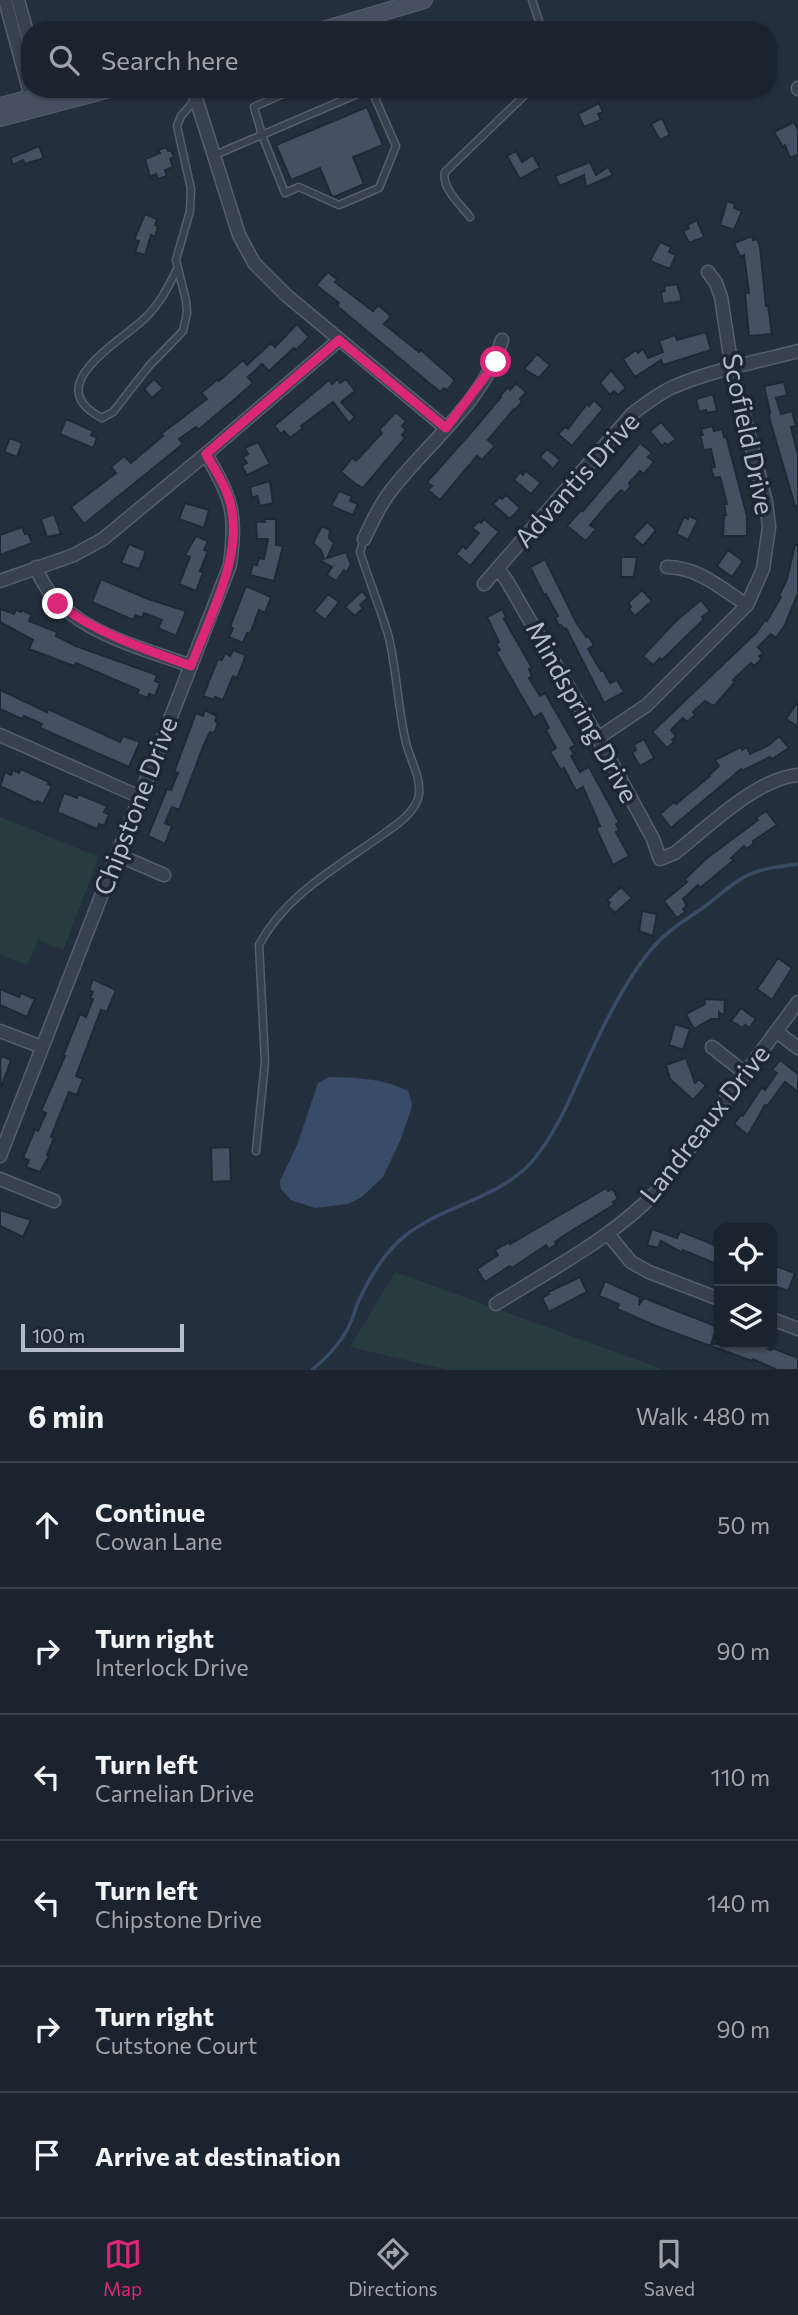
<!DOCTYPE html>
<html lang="en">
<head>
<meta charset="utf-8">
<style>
  :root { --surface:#1b232e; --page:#282f3a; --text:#f1f3f6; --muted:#a0a4aa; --line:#39404a; --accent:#db2777 }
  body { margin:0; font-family:Commissioner,sans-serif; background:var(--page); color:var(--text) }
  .controls { position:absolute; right:21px; bottom:21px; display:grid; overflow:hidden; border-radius:14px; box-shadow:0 2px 5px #0004 }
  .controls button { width:63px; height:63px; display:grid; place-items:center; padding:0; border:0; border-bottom:2px solid var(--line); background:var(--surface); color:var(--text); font:35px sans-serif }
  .scale { position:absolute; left:21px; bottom:18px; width:163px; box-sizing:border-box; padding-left:7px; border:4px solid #b4bcc9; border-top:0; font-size:19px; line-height:24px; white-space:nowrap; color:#b4bcc9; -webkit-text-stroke:5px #1d2633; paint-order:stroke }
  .stop { position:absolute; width:21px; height:21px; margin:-16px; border:5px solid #db2777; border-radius:50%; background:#fff }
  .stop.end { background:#db2777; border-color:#fff; box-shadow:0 2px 7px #0008 }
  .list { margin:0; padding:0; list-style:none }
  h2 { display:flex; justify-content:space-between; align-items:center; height:91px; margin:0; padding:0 28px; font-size:30px }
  h2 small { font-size:23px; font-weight:400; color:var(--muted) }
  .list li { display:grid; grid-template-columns:46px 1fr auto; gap:21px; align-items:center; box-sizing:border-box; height:126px; padding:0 28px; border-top:2px solid var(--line) }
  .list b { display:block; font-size:26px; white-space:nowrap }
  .list p { margin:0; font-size:23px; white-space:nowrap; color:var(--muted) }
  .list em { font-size:23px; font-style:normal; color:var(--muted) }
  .icon { flex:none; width:38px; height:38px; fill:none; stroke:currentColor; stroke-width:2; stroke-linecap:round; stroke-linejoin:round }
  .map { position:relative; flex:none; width:798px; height:1370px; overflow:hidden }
  .search { position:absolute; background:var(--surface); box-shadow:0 2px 5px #0004; left:21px; right:21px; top:21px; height:77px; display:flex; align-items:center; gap:18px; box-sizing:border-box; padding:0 24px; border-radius:28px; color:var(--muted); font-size:26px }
  .sheet { height:847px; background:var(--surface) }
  nav { display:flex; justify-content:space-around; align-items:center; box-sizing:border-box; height:98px; border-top:2px solid var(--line); background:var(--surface); font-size:19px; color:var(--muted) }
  nav a { display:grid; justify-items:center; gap:4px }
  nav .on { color:var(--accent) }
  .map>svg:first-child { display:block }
  .green { fill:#263c3f }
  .water { fill:#394c67 }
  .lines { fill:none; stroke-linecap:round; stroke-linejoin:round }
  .stream { stroke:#394c67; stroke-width:3.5 }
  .building { fill:#455162; stroke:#1f2835; stroke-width:2 }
  .service-casing { stroke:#565f6c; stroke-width:9 }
  .minor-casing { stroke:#565f6c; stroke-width:15 }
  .secondary-casing { stroke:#565f6c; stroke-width:18 }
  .service { stroke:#38414e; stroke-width:6 }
  .minor { stroke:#38414e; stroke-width:12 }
  .secondary { stroke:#465061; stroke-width:16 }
  .route { stroke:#db2777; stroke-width:9 }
  .labels { text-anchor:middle; stroke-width:7; stroke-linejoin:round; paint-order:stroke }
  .street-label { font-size:26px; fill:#b4bcc9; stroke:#1d2633 }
</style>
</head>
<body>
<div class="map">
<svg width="798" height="1370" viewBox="0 0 798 1370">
  <rect width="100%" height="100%" fill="#242f3e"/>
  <!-- green -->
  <path class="green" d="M0,817L99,857L63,950L38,940L27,965L0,954Z
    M395,1272L665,1370H448L350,1347Z"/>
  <!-- water -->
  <path class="water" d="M329,1077C356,1078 383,1078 408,1091L412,1104L411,1110L400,1141L383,1177L362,1197L348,1204L315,1208L291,1200L281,1189L280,1181L297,1145L318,1083Z"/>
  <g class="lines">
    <!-- stream -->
    <path class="stream" d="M312,1370C325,1359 339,1345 347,1330C353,1320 355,1307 361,1296C371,1275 383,1256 400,1240C439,1205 501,1200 535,1158C562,1124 575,1085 594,1046C610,1012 632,969 658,942C672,927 692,916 708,904C722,893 739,877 756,872C769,867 784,866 798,864"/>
  </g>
  <!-- building -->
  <path class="building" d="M599,103L603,112L598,114L601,120L584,127L578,114Z
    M367,107L383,145L353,157L364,184L334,197L331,195L320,168L291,180L276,145Z
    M662,118L670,135L660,140L651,124Z
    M794,122L798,130V155L790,158L785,145L783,147L774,132Z
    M39,146L44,158L25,164L23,160L13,165L10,158Z
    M166,147L168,151L171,150L174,157L170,159L173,167L165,170L167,176L158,179L156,174L150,177L145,159L160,153L158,150Z
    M516,151L522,162L533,155L540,168L520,179L507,156Z
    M590,162L596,175L608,167L613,175L586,187L584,175L560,186L555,176Z
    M727,201L735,204L734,208L742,211L734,230L720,225Z
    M145,214L157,219L155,225L158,226L155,237L151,235L145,255L135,252L139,241L134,240Z
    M697,220L704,237L689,243L683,231L689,228L687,225Z
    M752,236L753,240L757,239L760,247L766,306L768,305L772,334L749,336L745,293H749L744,255L740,257L734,243Z
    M660,242L671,247L669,252L676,255L670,269L650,261Z
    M328,272L337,279L335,282L373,311L378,305L391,316L384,324L419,352L421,350L455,380L447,390L444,388L440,392L337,306L339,303L316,285Z
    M677,284L682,301L663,304L661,292L665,291L664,286Z
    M297,324L309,337L296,350L294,348L269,371L262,364L248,377L253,383L235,399L198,430L196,427L179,439L183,444L84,524L71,507L116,473L111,467L124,456L131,463L163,436L161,434L207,399L201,393L218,379L219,381L243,360L247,365L271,343L275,347Z
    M706,332L711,350L663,365L661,360L635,377L623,359L636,350L638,353L643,349L648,358L663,352L659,341L675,335L677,340Z
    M537,354L550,365L539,378L524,369Z
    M611,370L626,388L618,395L614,391L610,395L600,383Z
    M154,379L163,388L152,398L144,389Z
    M337,379L340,383L346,379L355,391L341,402L355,417L349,423L333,402L301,426L303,428L290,438L284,431L281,434L274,426L329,380L332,384Z
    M784,382L787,395L776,398L781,414L792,411L796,426L791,427L798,455V506H795L769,417L770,412L764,386Z
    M516,383L526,392L520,399L522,402L515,410L514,409L488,440L495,446L482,460L477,456L440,500L428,490L432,486L427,482L475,428L501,397L500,396L508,387L510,390Z
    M713,394L717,411L707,413L706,410L699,412L696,399Z
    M594,400L603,409L572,446L558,434L565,427L568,429L587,404L589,406Z
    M396,412L406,421L402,426L406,430L402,435L405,438L363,488L357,485L341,472L352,458L356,461L382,433L379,430Z
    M66,419L93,431L91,435L97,438L93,448L60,434Z
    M661,422L676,439L668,445L665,443L662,446L650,431Z
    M712,426L714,431L722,429L724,437L726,436L747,516V536H723L724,515H726L724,504H727L720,477L714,478L711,468L715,467L711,449L704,450L700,435H703L701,429Z
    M10,438L22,443L17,457L4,452Z
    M258,442L270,464L247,475L242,466L247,463L243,457L248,454L245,448Z
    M640,443L652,453L648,457L654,462L644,474L640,471L629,483L631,486L625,493L621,490L607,505L590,525L596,529L586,541L567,526L581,510L583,511Z
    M547,449L560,460L553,469L540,457Z
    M526,471L541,483L531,494L514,480L520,472L523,475Z
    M270,481L273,503L260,506L257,496L252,498L250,487Z
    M339,491L352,496L350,501L358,504L353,515L331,506Z
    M506,495L520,508L510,519L493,504L500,497L502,499Z
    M185,503L209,510L204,528L179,519Z
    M54,514L61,534L47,537L41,519Z
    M689,516L698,520L688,540L676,534L684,517L688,519Z
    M264,519H276V545L283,546L274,581L250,575L253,564L257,565L259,558L264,559L268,539H257L256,522H265Z
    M484,519L499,532L470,566L456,554L463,546L466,549L479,533L472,528L479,521L481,523Z
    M647,522L656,530L643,546L633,537Z
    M322,526L330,530L329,538L334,543L327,558L346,552L351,564L347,572L344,570L336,581L327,575L332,567L319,560L324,559L321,550L313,543Z
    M22,527L25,534L28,533L32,543L0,555V535Z
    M196,536L208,541L204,550L208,551L200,571L203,573L196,591L179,584L190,557L185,555Z
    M129,544L146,551L139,569L121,563Z
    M795,545H798V593L785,625L776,638L771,634L758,647L763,653L759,656L762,659L754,666L751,663L733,680L735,682L714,706L705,701L693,712L695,715L687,722L683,718L671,730L676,736L672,740L674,742L667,748L652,732L756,633L765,620L767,621L781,597L779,596L787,579Z
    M728,550L743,561L732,577L717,566Z
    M621,557H637L634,577H621Z
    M545,559L576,622L586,637L588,636L594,645L588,649L601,671L603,670L610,683L617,680L624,692L604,703L566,628L564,629L561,625L559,626L555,618L558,616L546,594L544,595L530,567Z
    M101,579L148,599L186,611L176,636L158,628L162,620L144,613L142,618L136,615L133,620L92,602Z
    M246,586L271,597L265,613L259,610L250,634L247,633L243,643L229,637L233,628L230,627Z
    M642,590L652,601L635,616L629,609L631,607L628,603Z
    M362,591L368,598L360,605L363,608L355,616L345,607Z
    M328,594L339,602L325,620L314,611Z
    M701,600L710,611L702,617L704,619L662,660L660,658L653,665L643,656L677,620Z
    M0,609L14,614L16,610L21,612L22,610L32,615L29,621L57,632L56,636L76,646L157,675L155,681L160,683L155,696L149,694L148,698L137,694L139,690L76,663L74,666L29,649L33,640L0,622Z
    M502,609L506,617L504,619L532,668L529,669L532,676L529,678L540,696L545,693L575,745L570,748L574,754L571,756L580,772L589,767L619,822L616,824L619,831L616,832L629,856L613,865L596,828L600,826L583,787L576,791L564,768L561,770L550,752L556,748L546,730L549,728L541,713L534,718L496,652L500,650L496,644L499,642L487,617Z
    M233,650L246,655L237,678L233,676L223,700L215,697L214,700L203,696L218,659L222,660L225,653L230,656Z
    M0,690L47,712L48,709L120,742L123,736L140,742L129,767L40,728L42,724L24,716L22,719L0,709Z
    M798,701V727L786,719Z
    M205,710L217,716L215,721L218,723L214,733L210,732L203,747L179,810L172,807L165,823L172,826L165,844L148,836L167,789L171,790L178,773L174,772L196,713L203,716Z
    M779,736L789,748L772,759L770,757L742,771L741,769L671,828L660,814L674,802L676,804L710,776L709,775L719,766L715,760L741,747L742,750L747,747L750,754L769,745Z
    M644,739L654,758L640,766L632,753L636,750L634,745Z
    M21,769L49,782L48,784L52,786L43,804L37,801L36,803L0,786L5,772L11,775L13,770L19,773Z
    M64,793L77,798L78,794L107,806L104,812L109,815L104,826L99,824L97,829L57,812Z
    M766,811L777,825L753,841L754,843L747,849L744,846L731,858L734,860L700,888L698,885L686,896L683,899L687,906L683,909L685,912L677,918L664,901L687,882L685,879L707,858L758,820L756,818Z
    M621,887L632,898L615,913L608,906L610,903L607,900Z
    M642,911L657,914L653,936L639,931Z
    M778,958L792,968L772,1000L757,989Z
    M93,979L116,990L107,1012L101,1010L76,1076L83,1079L77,1095L69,1092L51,1137L54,1138L47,1155L49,1156L40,1172L26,1167L29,1160L23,1158L35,1129L38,1131L46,1113L41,1111L65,1056H63L80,1014L86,1017L93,999L90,998L93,992L89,990Z
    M0,989L19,997L21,993L35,999L27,1017L0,1005Z
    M704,999L725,1000L724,1016L719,1012V1019H711L694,1029L686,1014L705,1004Z
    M741,1008L756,1019L749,1028L745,1025L743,1028L731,1021Z
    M675,1024L690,1029L683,1050L669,1045Z
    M2,1056L11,1060L1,1088L0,1061Z
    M686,1058L695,1083L699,1079L706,1086L693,1100L670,1079L666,1065Z
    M780,1060L798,1074V1092L785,1082L767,1106L765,1105L748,1135L734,1124L741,1115L743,1116L762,1087L765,1090L777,1073L772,1070Z
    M230,1147L231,1181L212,1182L211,1148Z
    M606,1188L608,1191L613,1189L618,1199L613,1202L615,1204L560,1238L555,1242L557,1244L549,1249L546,1245L512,1268L510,1266L485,1282L483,1279L477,1269L498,1255L495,1250L509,1242L510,1244Z
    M0,1210L31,1220L23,1237L0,1226Z
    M652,1229L677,1238L680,1231L719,1247V1265L683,1250V1253L661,1241L658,1248L647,1245Z
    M772,1265L795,1273L788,1291L772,1285Z
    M580,1277L587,1292L549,1312L542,1298L549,1294L548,1292Z
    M605,1281L640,1297L639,1305L644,1298L713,1325L716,1330L711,1344H755L771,1350L772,1348L798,1358V1370H777L753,1359L752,1361L656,1326L617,1309L619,1304L599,1296Z"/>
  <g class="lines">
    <defs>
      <path id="service" d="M532,0L542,30
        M362,30L375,21
        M294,89L254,107L262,135L285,193L299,187L339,205L379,188L396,146L371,89
        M215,155L369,89
        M470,217C461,205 441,188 445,172L531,89
        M177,269C168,288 159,305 144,319C120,342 39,386 102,418L113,412L149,366L183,331L187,313L186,301L176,260L190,211L191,189L177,126L181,116L195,100
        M256,1151L265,1062L259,945C287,892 343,864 389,830C401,822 417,809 419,794C421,777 410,759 406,743C398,709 397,673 389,638C381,609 369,581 360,552L364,539"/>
      <path id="minor" d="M5,0L31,97
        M18,0L30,43
        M798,88V89
        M193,89L239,235L254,263L286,295L446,428
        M364,539C372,522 379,506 390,492C427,443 485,401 502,340
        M36,567C58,629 135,645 191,666
        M667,567C698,567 722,589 747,605
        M498,569L507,581L602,745L653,839L660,859L675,853C707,828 757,778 798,775
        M0,581L74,555L103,539L206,454L339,340
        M484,584L632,414C645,404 658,394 673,387C712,370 757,362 798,351
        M0,735L140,797
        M598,738L647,705L747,605L763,569L769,527L766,502L732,369L721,297L716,283L708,272
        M118,855L164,875
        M0,1031L42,1047
        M777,1032L798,1048
        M712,1047L745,1073
        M0,1156L230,565C237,511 232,500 206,454
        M0,1179L54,1201
        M608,1234L631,1262L649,1272L719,1299
        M496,1304C553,1268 613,1238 660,1188L798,1002
        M772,1319L798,1329"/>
      <path id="secondary" d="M323,30L424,0
        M0,106L65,89
        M0,118L110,89"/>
    </defs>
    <!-- service casing -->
    <use href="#service" class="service-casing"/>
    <!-- minor casing -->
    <use href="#minor" class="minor-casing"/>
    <!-- secondary casing -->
    <use href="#secondary" class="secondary-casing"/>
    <!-- service -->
    <use href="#service" class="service"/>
    <!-- minor -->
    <use href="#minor" class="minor"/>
    <!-- secondary -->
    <use href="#secondary" class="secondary"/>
  </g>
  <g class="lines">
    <!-- route -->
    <path class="route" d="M58,604C98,634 145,649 191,666C210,615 249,547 227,493C222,480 213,467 206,454L339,340L446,428L496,362"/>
  </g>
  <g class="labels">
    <!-- street labels -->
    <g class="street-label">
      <text transform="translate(748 434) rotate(78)" y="9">Scofield Drive</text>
      <text transform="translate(577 480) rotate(-48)" y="9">Advantis Drive</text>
      <text transform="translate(582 712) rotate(61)" y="9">Mindspring Drive</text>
      <text transform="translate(136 806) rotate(-69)" y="9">Chipstone Drive</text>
      <text transform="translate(705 1124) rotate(-52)" y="9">Landreaux Drive</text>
    </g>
  </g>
</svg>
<div class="controls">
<button><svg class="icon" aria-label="locate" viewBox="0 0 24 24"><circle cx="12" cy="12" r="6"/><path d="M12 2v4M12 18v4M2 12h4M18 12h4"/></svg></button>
<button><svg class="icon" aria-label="layers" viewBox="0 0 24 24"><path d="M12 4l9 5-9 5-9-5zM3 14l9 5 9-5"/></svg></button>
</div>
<div class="scale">100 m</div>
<div class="stop" style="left:496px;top:362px"></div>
<div class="stop end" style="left:58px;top:604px"></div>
<div class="search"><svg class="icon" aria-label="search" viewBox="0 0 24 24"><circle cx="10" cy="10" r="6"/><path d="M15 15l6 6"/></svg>Search here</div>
</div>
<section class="sheet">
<h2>6 min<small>Walk · 480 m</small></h2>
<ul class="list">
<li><svg class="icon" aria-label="ahead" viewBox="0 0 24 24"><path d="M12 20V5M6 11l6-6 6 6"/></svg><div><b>Continue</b><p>Cowan Lane</p></div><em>50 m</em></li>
<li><svg class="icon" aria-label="right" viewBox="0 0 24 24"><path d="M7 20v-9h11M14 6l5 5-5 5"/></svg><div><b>Turn right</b><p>Interlock Drive</p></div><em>90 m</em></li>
<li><svg class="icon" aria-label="left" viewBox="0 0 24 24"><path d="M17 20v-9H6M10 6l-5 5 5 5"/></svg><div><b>Turn left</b><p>Carnelian Drive</p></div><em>110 m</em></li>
<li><svg class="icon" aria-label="left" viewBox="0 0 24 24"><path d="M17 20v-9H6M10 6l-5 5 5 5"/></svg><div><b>Turn left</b><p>Chipstone Drive</p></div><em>140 m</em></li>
<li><svg class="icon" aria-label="right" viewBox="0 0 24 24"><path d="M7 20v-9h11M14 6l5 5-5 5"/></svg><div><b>Turn right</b><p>Cutstone Court</p></div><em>90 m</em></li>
<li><svg class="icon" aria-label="arrive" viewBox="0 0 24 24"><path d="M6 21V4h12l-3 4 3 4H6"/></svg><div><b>Arrive at destination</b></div></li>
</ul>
</section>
<nav>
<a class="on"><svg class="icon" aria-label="map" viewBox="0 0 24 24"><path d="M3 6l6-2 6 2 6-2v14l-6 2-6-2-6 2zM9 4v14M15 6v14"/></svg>Map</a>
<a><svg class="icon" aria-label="directions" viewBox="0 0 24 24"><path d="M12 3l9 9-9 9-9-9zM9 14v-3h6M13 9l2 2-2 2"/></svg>Directions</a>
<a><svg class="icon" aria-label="saved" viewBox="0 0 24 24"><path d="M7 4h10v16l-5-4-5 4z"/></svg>Saved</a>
</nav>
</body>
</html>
